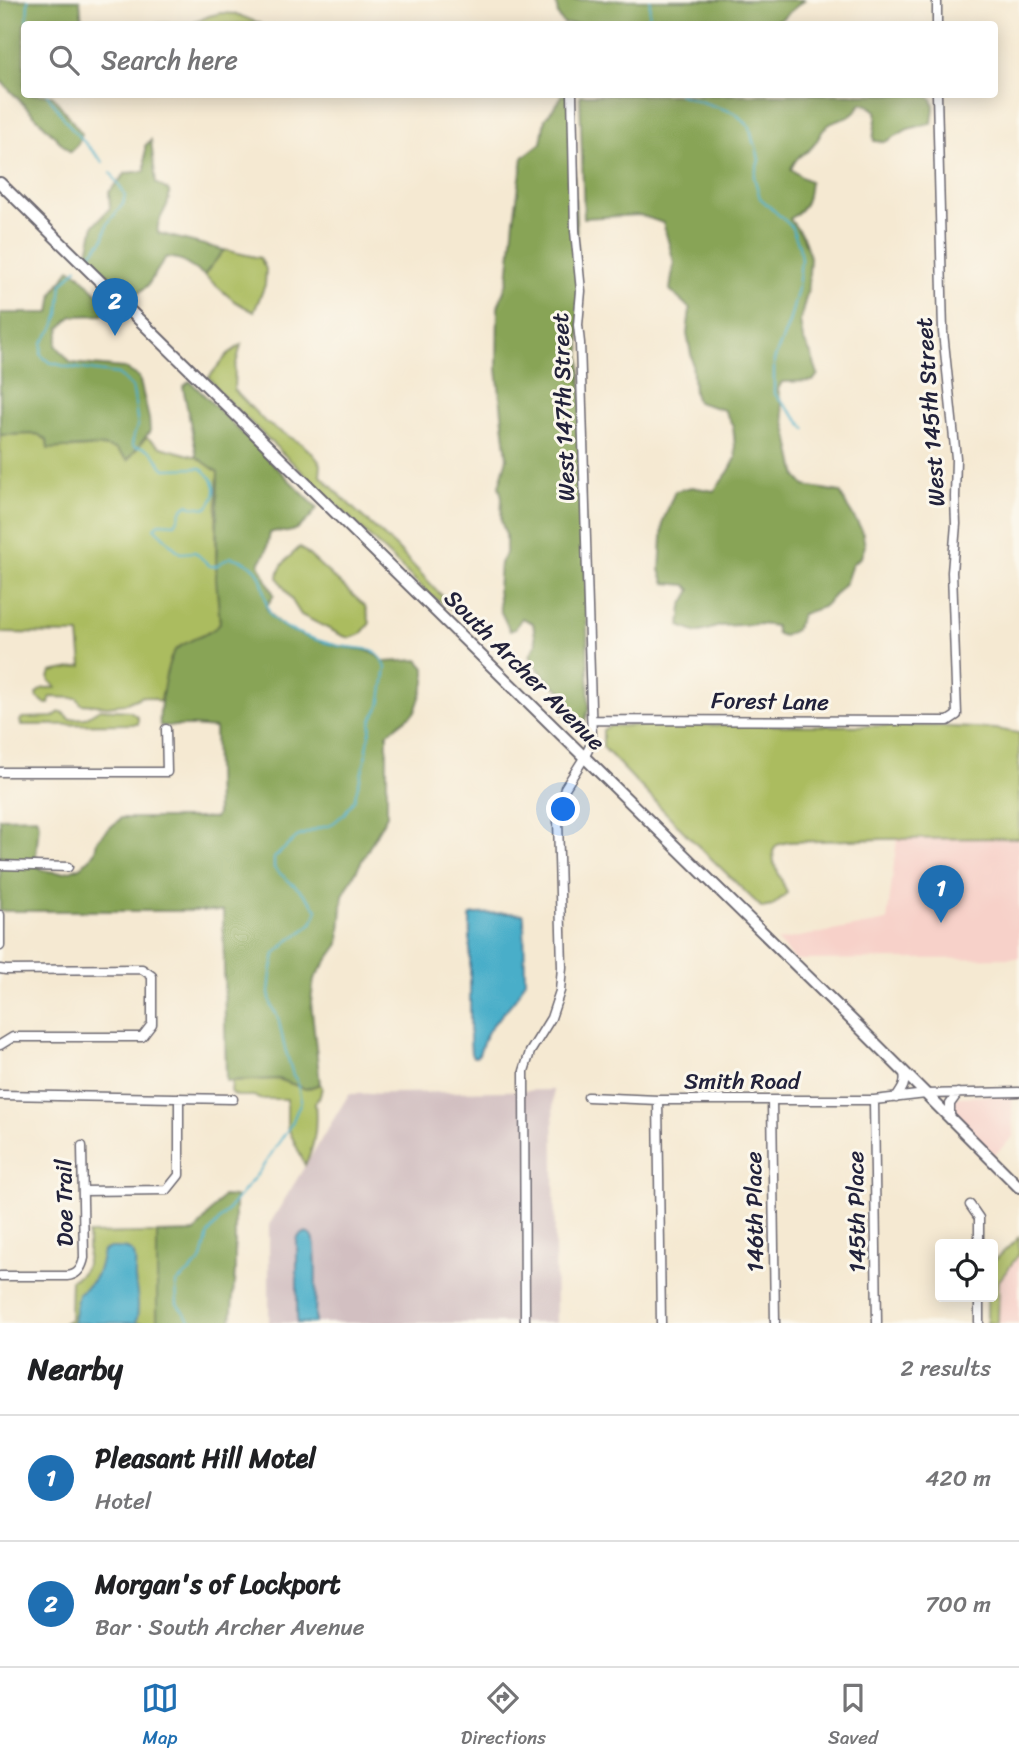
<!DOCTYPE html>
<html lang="en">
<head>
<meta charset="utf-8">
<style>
  :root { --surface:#fff; --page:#f6f6f6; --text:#202124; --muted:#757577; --line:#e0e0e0; --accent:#1f6fb2 }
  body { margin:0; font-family:Sriracha,sans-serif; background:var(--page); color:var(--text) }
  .controls { position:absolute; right:21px; bottom:21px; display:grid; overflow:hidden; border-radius:7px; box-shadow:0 4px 18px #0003 }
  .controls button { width:63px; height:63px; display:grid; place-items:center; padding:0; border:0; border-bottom:2px solid var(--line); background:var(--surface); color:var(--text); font:35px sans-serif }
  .you { position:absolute; left:564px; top:810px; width:24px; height:24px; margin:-18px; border:5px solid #fff; border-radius:50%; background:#1a73e8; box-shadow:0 0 0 10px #1a73e833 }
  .badge { display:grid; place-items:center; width:46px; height:46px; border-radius:50%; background:var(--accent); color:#fff; font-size:23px; font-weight:700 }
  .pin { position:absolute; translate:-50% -58px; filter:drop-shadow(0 2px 4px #0008) }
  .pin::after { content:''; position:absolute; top:37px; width:24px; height:21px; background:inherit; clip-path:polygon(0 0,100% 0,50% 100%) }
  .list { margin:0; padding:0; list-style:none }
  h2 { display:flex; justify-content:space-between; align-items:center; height:91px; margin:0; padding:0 28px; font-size:30px }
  h2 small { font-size:23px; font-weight:400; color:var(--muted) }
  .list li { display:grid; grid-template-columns:46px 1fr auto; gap:21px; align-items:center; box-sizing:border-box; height:126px; padding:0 28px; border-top:2px solid var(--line) }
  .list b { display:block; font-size:26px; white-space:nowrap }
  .list p { margin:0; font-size:23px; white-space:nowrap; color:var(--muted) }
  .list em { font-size:23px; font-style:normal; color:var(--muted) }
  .icon { flex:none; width:38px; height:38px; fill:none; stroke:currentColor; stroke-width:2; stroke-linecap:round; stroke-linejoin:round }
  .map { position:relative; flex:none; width:1019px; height:1323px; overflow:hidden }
  .search { position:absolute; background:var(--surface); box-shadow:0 4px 18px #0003; left:21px; right:21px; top:21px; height:77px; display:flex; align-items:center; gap:18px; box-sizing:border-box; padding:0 24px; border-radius:7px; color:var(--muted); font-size:26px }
  .sheet { height:343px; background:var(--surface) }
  nav { display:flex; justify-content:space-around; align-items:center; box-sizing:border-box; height:98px; border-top:2px solid var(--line); background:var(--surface); font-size:19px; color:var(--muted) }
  nav a { display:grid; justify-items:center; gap:4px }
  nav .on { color:var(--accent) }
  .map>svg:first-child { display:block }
  .built { fill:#f7d1c9 }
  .industrial { fill:#d2bfc1 }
  .green { fill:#abbc5f; stroke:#666f4d; stroke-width:2 }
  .forest { fill:#88a456; stroke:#556348; stroke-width:2 }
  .water { fill:#49aec9; stroke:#366882; stroke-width:2 }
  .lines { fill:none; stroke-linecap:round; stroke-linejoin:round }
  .stream { stroke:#49aec9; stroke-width:2 }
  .minor-casing { stroke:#6c6870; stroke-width:11 }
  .major-casing { stroke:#6c6870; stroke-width:14 }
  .minor { stroke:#fff; stroke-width:8 }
  .major { stroke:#fff; stroke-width:10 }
  .labels { text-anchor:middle; stroke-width:6; stroke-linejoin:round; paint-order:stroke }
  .street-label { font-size:23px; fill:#22223b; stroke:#fbf7ec }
</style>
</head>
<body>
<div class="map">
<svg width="1019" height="1323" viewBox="0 0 1019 1323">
  <rect width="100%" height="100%" fill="#fbf7ec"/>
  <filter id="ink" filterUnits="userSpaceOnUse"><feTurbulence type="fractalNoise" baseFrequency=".0143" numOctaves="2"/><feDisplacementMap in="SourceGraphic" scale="14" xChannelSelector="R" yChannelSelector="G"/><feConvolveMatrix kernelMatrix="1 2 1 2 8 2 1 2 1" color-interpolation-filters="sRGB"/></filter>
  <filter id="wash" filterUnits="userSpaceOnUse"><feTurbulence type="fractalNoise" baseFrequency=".00686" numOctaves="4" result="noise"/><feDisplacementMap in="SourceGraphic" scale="28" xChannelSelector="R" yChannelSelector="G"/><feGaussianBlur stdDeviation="1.57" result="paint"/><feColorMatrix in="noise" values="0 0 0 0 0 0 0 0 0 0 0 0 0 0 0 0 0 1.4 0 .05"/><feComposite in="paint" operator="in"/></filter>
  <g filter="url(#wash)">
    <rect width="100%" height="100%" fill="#f5e9d2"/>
    <!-- built -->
    <path class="built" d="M1019,838V958L795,960L777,941L887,921L897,839Z
      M1012,1095L1013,1137L994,1155L936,1098Z
      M1019,1237V1323H987V1297H993V1262Z"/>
    <!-- industrial -->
    <path class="industrial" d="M553,1090L556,1323H269V1225L349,1094Z"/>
    <!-- green -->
    <path class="green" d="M221,13L236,14L261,24H152L193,23L209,16Z
      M224,250L260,258L266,269L265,285L254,312L234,301L204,275Z
      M241,345L235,368L234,390L266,423L302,444L313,454L321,464L320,475L355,510L396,547L458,613L430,595L220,393L209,377L228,354Z
      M37,434L47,440L48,448H76L102,446L116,449L128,460L146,437L161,447L197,457L218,472C215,523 215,573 220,623L216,629L197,637L174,652L160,702L155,699L143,696L124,704L108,706L81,704L77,698L50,697L49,704H46L37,697L36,694C43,686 46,688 56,688C52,680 46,683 51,672L82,666L79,634L0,633V435Z
      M300,547L365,606L370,623L361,634L351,638L343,636L301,615L278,578C278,565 291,556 300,547Z
      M100,709L130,711L138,717V724L21,725L20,721L22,718L54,717L58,713L62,712L70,719L85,718Z
      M697,725L930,726L996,729L1019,733V838L882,839L787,842L777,845L773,851L774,863L787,893L772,906L762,908L688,836L603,747V730L609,726Z
      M278,1079L306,1089L320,1084L322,1087L320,1096L315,1103C317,1123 315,1147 305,1165L287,1126V1099H259L254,1096H237L231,1093L232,1081Z
      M136,1233H157V1323H64L70,1319L71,1280C91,1272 88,1253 88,1234Z
      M1019,1237V1254L999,1281L998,1323H987V1297H993V1262Z"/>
    <!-- forest -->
    <path class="forest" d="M0,0H80L82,24H24V94L52,95L82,134L78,144L70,152L0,80Z
      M556,0H804L780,20L756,24H564L558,16Z
      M923,94L932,99L934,107L932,123L908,129L885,142L874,141C872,130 878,121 876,111L868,105L861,103C852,121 844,116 830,124C821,129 820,138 813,146C804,157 800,150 791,169L801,177L810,181C808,202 807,206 790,219L803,237L810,257L808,289L800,321L803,339L811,354L818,374L813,381L782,382L778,389L797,477L805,486L840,492L848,508L862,530L865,546L861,557L852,564L846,582L833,597L823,607L802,614L796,629L784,636L777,634L775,626L760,624L720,626L697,633L680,626L682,606L691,590L686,585L665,583L660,570L663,521L675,491L692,487L714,491L729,471L736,458L733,426L724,410L697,402L694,393L692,359L687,334L690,309L670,290L674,262L663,223L640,215L584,218L580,95Z
      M561,95H570L578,262L589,707L585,722L578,724L565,714L562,707L567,694C550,685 539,672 530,656L536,643L533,623L522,618L515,629L510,631L500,610L498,589L500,563L506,553V535L501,521L502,497L499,486L507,458L497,369L498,307L508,279L514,220L523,157L541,143L545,119L559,101Z
      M151,140L156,183L169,191C171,209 155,218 158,233L224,250L204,275L178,259L166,257L148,285L134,297L98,266L88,252L94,225L110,208L109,192L126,173L145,171V146Z
      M70,269L79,274L111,308L102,315L72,316L60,328L56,345L71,363L124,368L139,377L149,419L150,431L128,460L116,449L102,446L48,449L47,440L37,434L0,435V313H50L53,293Z
      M190,381L317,508C311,517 300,530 288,532C281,533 278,529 270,533L266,552L259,564L274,595L266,607C270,613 274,620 280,624C294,634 322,642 338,646C359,650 369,646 384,662L418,660L425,668V683L415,712L387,734V815L343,895L339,944L314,979L311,1002L320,1084L306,1089L278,1079L226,1081L223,911H0V818L36,817L39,824L36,856L41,869C60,876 83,872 94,852C96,849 96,844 97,841C102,833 114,825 121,818H215L217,814L215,728L192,726H160C158,712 166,664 174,652C175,650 181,645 183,645C194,637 211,635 220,623L216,579L218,472L197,457L183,387Z
      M223,1196L235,1197V1271L231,1323H157V1233L195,1232Z"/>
    <!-- water -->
    <path class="water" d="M508,913L523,914L524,918L525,980C519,999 503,1012 491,1027C485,1035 482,1045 479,1054L476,1057H473L471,1054L470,1039V919L471,915L475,914Z
      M304,1233C308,1234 311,1233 313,1238C318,1248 315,1308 315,1323H297V1240L299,1236Z
      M110,1248C117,1248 127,1247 132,1252C138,1258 134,1271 135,1279C137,1294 140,1307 136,1323H73L78,1293C98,1280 98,1273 103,1251Z"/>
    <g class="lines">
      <!-- stream -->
      <path class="stream" d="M27,24L28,0
        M649,24L650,0
        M47,94L71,128L103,162
        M678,94L735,113L750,127L753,142L756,146L759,160L754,177L760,198L791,226L799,245L801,260L798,289L789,323L774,360V393L806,429
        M86,259L103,240L108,223L123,204L125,195L111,173
        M77,268L62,284L59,314L55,326L42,343L41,355L49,362L68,367L118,374L132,387L134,396L138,426L134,434L132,445L135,447C155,446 154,459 165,469L201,468C217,480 220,492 207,508L191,506L189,504C178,510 181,516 175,524L159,523L154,528L180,553L195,552L210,566H216L230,557C284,568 248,609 285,627C300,635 319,641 335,645C346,648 363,647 373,651C379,654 384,662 386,668L380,706L372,719L365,761L354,800L344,814L331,825L319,828L297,837L274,858V868L277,871L302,892L317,909L315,918L312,923L303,931L289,940L275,954L271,973L269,993L272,1007L278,1017L284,1045L293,1075L297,1081L301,1101L292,1123L259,1172L208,1234L202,1259L192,1270L176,1283L177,1304L192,1323"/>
    </g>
  </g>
  <g filter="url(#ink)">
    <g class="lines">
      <defs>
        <path id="minor" d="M937,24V0
          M592,720L948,721L957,715L952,572L956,524L955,497L956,458L943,332L937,94
          M0,772H167L166,729
          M0,865L68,867
          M0,946V915
          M0,969L6,970L142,969L152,976V1024L142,1037H13L0,1045
          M0,1095L233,1099
          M588,1097L658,1100H874L926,1094L1019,1092
          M896,1098C903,1088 906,1084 904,1072
          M658,1100L661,1323
          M772,1100L775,1323
          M874,1100L877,1323
          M950,1118V1104L958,1093
          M83,1191L167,1190L179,1175V1098
          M970,1205L979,1218V1244
          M0,1276H67C78,1275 82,1268 84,1258L82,1146
          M979,1297V1323
          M525,1323L524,1071L530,1052L551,1018L560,991L562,967L558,820L565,788L584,758L591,744L592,740L583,440L580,343L578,325L581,291L575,231L572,94"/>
        <path id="major" d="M0,183L859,1027L1019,1187"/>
      </defs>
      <!-- minor casing -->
      <use href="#minor" class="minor-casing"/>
      <!-- major casing -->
      <use href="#major" class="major-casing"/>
      <!-- minor -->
      <use href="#minor" class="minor"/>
      <!-- major -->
      <use href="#major" class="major"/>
    </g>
  </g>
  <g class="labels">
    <!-- street labels -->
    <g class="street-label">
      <text transform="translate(563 407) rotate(-92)" y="8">West 147th Street</text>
      <text transform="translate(930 412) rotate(-94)" y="8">West 145th Street</text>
      <text transform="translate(525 670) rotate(45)" y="8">South Archer Avenue</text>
      <text transform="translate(770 701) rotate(1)" y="8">Forest Lane</text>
      <text x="742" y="1089">Smith Road</text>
      <text transform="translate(64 1203) rotate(-91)" y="8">Doe Trail</text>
      <text transform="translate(754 1212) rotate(-91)" y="8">146th Place</text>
      <text transform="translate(856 1212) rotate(-91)" y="8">145th Place</text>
    </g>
  </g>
</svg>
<div class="controls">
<button><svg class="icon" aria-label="locate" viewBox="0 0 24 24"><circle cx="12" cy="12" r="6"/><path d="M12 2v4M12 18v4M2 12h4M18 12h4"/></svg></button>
</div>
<div class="you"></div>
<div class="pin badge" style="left:941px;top:923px">1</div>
<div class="pin badge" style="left:115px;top:336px">2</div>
<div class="search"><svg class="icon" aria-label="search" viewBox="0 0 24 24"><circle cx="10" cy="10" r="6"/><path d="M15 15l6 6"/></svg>Search here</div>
</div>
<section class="sheet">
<h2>Nearby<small>2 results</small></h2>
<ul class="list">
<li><span class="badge">1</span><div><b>Pleasant Hill Motel</b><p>Hotel</p></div><em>420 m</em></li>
<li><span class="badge">2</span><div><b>Morgan's of Lockport</b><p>Bar · South Archer Avenue</p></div><em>700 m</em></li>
</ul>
</section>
<nav>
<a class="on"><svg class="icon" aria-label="map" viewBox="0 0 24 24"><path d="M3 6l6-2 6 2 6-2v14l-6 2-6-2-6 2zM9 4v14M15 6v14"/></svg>Map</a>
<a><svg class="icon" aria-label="directions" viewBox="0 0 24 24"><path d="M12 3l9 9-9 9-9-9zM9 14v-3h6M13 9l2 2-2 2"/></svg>Directions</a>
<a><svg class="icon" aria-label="saved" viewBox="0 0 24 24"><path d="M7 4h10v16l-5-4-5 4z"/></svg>Saved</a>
</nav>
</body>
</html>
